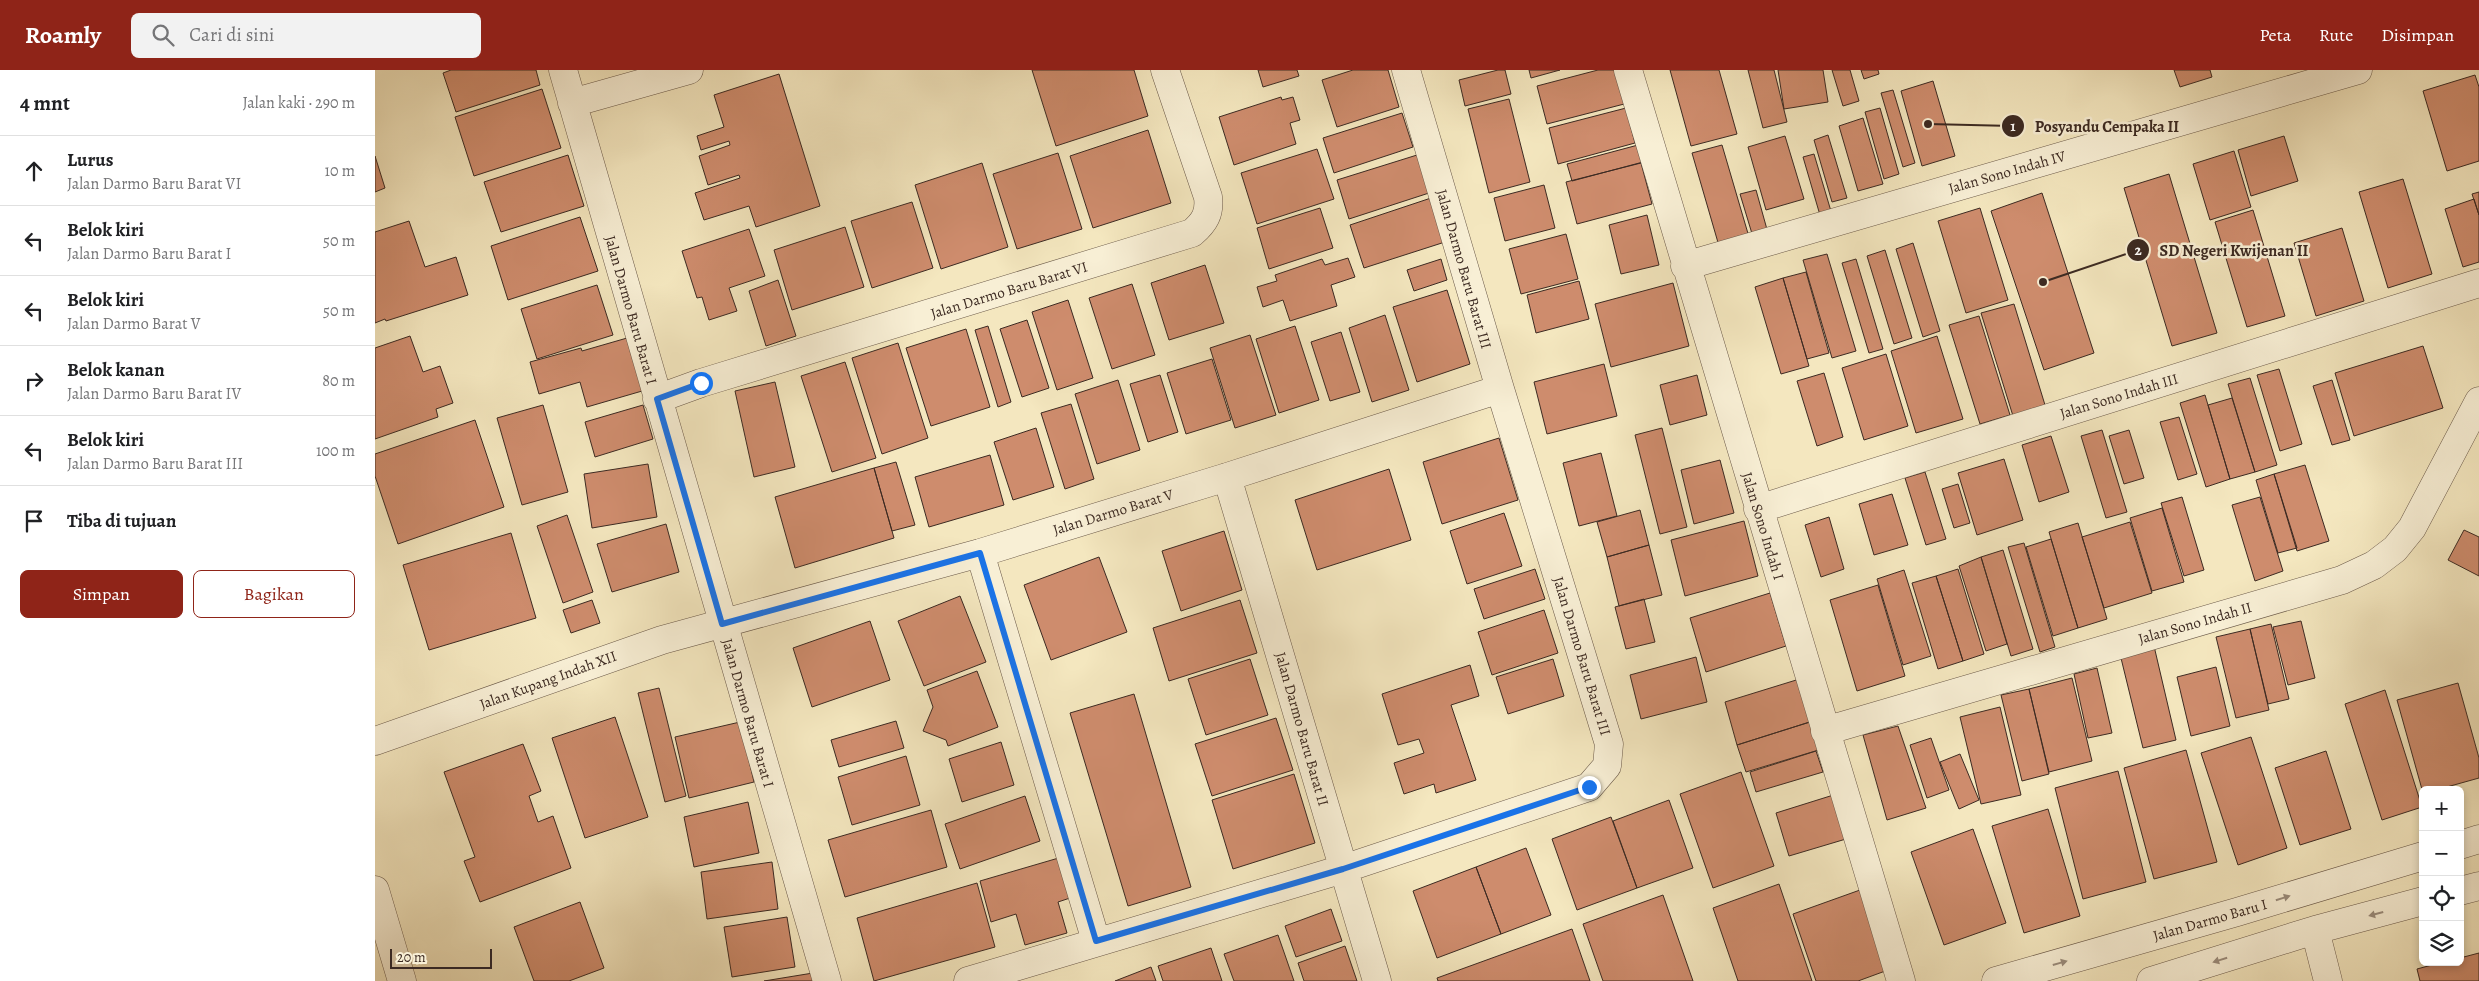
<!DOCTYPE html>
<html lang="id">
<head>
<meta charset="utf-8">
<style>
  :root { --surface:#fff; --page:#f2f2f2; --text:#202124; --muted:#757577; --line:#e0e0e0; --accent:#8f2418 }
  body { margin:0; font-family:Alegreya,serif; background:var(--page); color:var(--text) }
  .controls { position:absolute; right:15px; bottom:15px; display:grid; overflow:hidden; border-radius:8px; box-shadow:0 2px 8px #0003 }
  .controls button { width:45px; height:45px; display:grid; place-items:center; padding:0; border:0; border-bottom:1px solid var(--line); background:var(--surface); color:var(--text); font:25px sans-serif }
  .scale { position:absolute; left:15px; bottom:12px; width:102px; box-sizing:border-box; padding-left:5px; border:2px solid #3c2a22; border-top:0; font-size:14px; line-height:18px; white-space:nowrap; color:#3c2a22; -webkit-text-stroke:4px #f8efd5; paint-order:stroke }
  .stop { position:absolute; width:15px; height:15px; margin:-11px; border:4px solid #1a73e8; border-radius:50%; background:#fff }
  .stop.end { background:#1a73e8; border-color:#fff; box-shadow:0 1px 5px #0008 }
  .list { margin:0; padding:0; list-style:none }
  h2 { display:flex; justify-content:space-between; align-items:center; height:65px; margin:0; padding:0 20px; font-size:21px }
  h2 small { font-size:16px; font-weight:400; color:var(--muted) }
  .list li { display:grid; grid-template-columns:32px 1fr auto; gap:15px; align-items:center; box-sizing:border-box; height:70px; padding:0 20px; border-top:1px solid var(--line) }
  .list b { display:block; font-size:19px; white-space:nowrap }
  .list p { margin:0; font-size:16px; white-space:nowrap; color:var(--muted) }
  .list em { font-size:16px; font-style:normal; color:var(--muted) }
  .actions { display:flex; gap:10px; padding:15px 20px }
  .actions a { flex:1; padding:11px 0; border:1px solid var(--accent); border-radius:8px; text-align:center; font-size:18px; color:var(--accent) }
  .actions .main { background:var(--accent); color:#fff }
  .icon { flex:none; width:28px; height:28px; fill:none; stroke:currentColor; stroke-width:2; stroke-linecap:round; stroke-linejoin:round }
  .map { position:relative; flex:none; width:2104px; height:911px; overflow:hidden }
  header { display:flex; align-items:center; gap:30px; box-sizing:border-box; height:70px; padding:0 25px; background:var(--accent); color:#fff }
  header strong { font-size:24px }
  nav { display:flex; gap:28px; margin-inline-start:auto; font-size:18px }
  .search { width:350px; height:45px; background:var(--page); display:flex; align-items:center; gap:12px; box-sizing:border-box; padding:0 18px; border-radius:8px; color:var(--muted); font-size:19px }
  main { display:flex }
  aside { flex:1; background:var(--surface) }
  .map>svg:first-child { display:block }
  .building { fill:#ce8c6d; stroke:#3c2a22 }
  .lines { fill:none; stroke-linecap:round; stroke-linejoin:round }
  .minor-casing { stroke:#6a5949; stroke-width:29 }
  .tertiary-casing { stroke:#6a5949; stroke-width:29 }
  .minor { stroke:#f8efd5; stroke-width:28 }
  .tertiary { stroke:#f8efd5; stroke-width:28 }
  .oneway { fill:#9a8c7c }
  .route { stroke:#1a73e8; stroke-width:6 }
  .labels { text-anchor:middle; stroke-width:5; stroke-linejoin:round; paint-order:stroke }
  .street-label { font-size:15px; fill:#3c2a22; stroke:#f8efd5 }
  .leader { fill:none; stroke:#3c2a22; stroke-width:2 }
  .callout-dot { fill:#3c2a22; stroke:#f8efd5; stroke-width:2 }
  .mark-label { font-size:15px; text-anchor:middle; font-weight:bold; fill:#fff }
  .callout-label { font-size:16px; text-anchor:middle; font-weight:bold; fill:#3c2a22; stroke:#f8efd5; stroke-width:5; stroke-linejoin:round; paint-order:stroke }
</style>
</head>
<body>
<header>
<strong>Roamly</strong>
<div class="search"><svg class="icon" aria-label="search" viewBox="0 0 24 24"><circle cx="10" cy="10" r="6"/><path d="M15 15l6 6"/></svg>Cari di sini</div>
<nav><a>Peta</a><a>Rute</a><a>Disimpan</a></nav>
</header>
<main>
<aside>
<h2>4 mnt<small>Jalan kaki · 290 m</small></h2>
<ul class="list">
<li><svg class="icon" aria-label="ahead" viewBox="0 0 24 24"><path d="M12 20V5M6 11l6-6 6 6"/></svg><div><b>Lurus</b><p>Jalan Darmo Baru Barat VI</p></div><em>10 m</em></li>
<li><svg class="icon" aria-label="left" viewBox="0 0 24 24"><path d="M17 20v-9H6M10 6l-5 5 5 5"/></svg><div><b>Belok kiri</b><p>Jalan Darmo Baru Barat I</p></div><em>50 m</em></li>
<li><svg class="icon" aria-label="left" viewBox="0 0 24 24"><path d="M17 20v-9H6M10 6l-5 5 5 5"/></svg><div><b>Belok kiri</b><p>Jalan Darmo Barat V</p></div><em>50 m</em></li>
<li><svg class="icon" aria-label="right" viewBox="0 0 24 24"><path d="M7 20v-9h11M14 6l5 5-5 5"/></svg><div><b>Belok kanan</b><p>Jalan Darmo Baru Barat IV</p></div><em>80 m</em></li>
<li><svg class="icon" aria-label="left" viewBox="0 0 24 24"><path d="M17 20v-9H6M10 6l-5 5 5 5"/></svg><div><b>Belok kiri</b><p>Jalan Darmo Baru Barat III</p></div><em>100 m</em></li>
<li><svg class="icon" aria-label="arrive" viewBox="0 0 24 24"><path d="M6 21V4h12l-3 4 3 4H6"/></svg><div><b>Tiba di tujuan</b></div></li>
</ul>
<div class="actions"><a class="main">Simpan</a><a>Bagikan</a></div>
</aside>
<div class="map">
<svg width="2104" height="911" viewBox="0 0 2104 911">
  <rect width="100%" height="100%" fill="#f4e7bf"/>
  <filter id="stains"><feTurbulence type="fractalNoise" baseFrequency=".004" numOctaves="4"/><feColorMatrix values="0 0 0 0 .2 0 0 0 0 .09 0 0 0 0 .02 0 0 0 .5 -.17"/></filter>
  <radialGradient id="worn" r=".72"><stop offset=".6" stop-color="#630" stop-opacity="0"/><stop offset="1" stop-color="#630" stop-opacity=".3"/></radialGradient>
  <!-- building -->
  <path class="building" d="M76,0H161L165,15L81,42L68,3Z
    M657,0H759L773,46L681,76Z
    M883,0H922L924,6L888,17Z
    M978,0H1013L1024,37L962,57L947,10Z
    M1123,0H1130L1136,24L1090,36L1084,10Z
    M1154,0H1185L1156,8Z
    M1223,0H1244L1253,33L1172,54L1162,16Z
    M1295,0H1344L1362,64L1316,76Z
    M1373,0H1399L1412,52L1388,58Z
    M1403,0H1448L1453,32L1409,39Z
    M1457,0H1475L1484,31L1468,36Z
    M1486,0H1503L1504,4L1489,9Z
    M1799,0H1835L1837,7L1805,17Z
    M404,4L445,136L381,157L374,136L329,150L320,123L365,108L364,105L333,115L324,86L355,75L354,71L326,80L322,66L349,57L339,25Z
    M2100,5L2104,17V91L2072,101L2048,21Z
    M1558,11L1580,86L1547,96L1526,21Z
    M167,19L186,78L99,106L80,47Z
    M1518,20L1540,93L1528,97L1506,23Z
    M906,27L907,30L918,27L925,50L915,53L921,74L859,95L844,47Z
    M1134,29L1155,112L1114,123L1093,39Z
    M1251,38L1260,73L1183,94L1174,58Z
    M1505,38L1524,104L1509,109L1490,42Z
    M1027,43L1038,77L959,103L948,68Z
    M1488,48L1508,114L1483,121L1464,56Z
    M773,60L796,133L718,158L695,86Z
    M1453,65L1472,128L1457,132L1439,70Z
    M1410,66L1429,129L1391,140L1373,77Z
    M1909,66L1923,111L1876,126L1863,80Z
    M1263,75L1268,92L1197,111L1192,94Z
    M1347,75L1374,167L1344,176L1317,83Z
    M942,79L959,129L882,154L866,103Z
    M1859,81L1876,137L1835,150L1818,94Z
    M683,83L707,159L642,179L618,104Z
    M1439,84L1458,148L1447,152L1428,87Z
    M193,85L209,136L126,162L109,112Z
    M1042,85L1054,123L974,149L962,110Z
    M0,86L10,118L0,122Z
    M607,93L633,177L566,199L540,115Z
    M1266,93L1277,134L1202,154L1191,112Z
    M1794,104L1842,263L1797,276L1749,118Z
    M2028,109L2057,204L2013,218L1984,122Z
    M1169,115L1180,158L1130,171L1119,128Z
    M1381,120L1393,163L1378,167L1365,124Z
    M2104,122V145L2097,124Z
    M1667,123L1719,283L1669,300L1616,141Z
    M1056,128L1070,172L989,198L975,155Z
    M2099,129L2104,145V192L2088,197L2070,139Z
    M537,132L558,198L497,218L476,151Z
    M945,138L958,178L894,199L882,158Z
    M1605,138L1633,230L1591,243L1563,151Z
    M1878,140L1910,246L1872,257L1840,152Z
    M1272,145L1284,195L1246,204L1234,155Z
    M205,147L223,201L133,230L116,176Z
    M34,151L50,197L81,187L93,225L11,251L10,249L0,253V162Z
    M470,157L489,217L417,240L399,180Z
    M1967,158L1989,231L1941,246L1919,173Z
    M374,159L390,206L354,218L362,241L334,250L327,227L322,228L307,181Z
    M1191,164L1203,209L1146,224L1134,179Z
    M1538,173L1565,261L1548,267L1521,179Z
    M1510,180L1537,268L1519,274L1492,186Z
    M1452,184L1481,281L1457,288L1428,190Z
    M973,188L980,207L956,215L962,236L915,251L908,230L888,237L882,217L902,211L900,205L947,189L950,195Z
    M1066,189L1072,210L1039,221L1032,200Z
    M1481,189L1508,279L1494,283L1467,193Z
    M830,195L849,253L794,270L776,213Z
    M1431,202L1454,283L1432,289L1408,208Z
    M1408,208L1434,296L1406,304L1380,217Z
    M403,210L421,266L391,276L374,221Z
    M1204,211L1214,249L1161,263L1152,225Z
    M1298,213L1314,276L1236,297L1220,234Z
    M757,214L780,285L737,299L714,228Z
    M222,215L238,265L162,289L146,239Z
    M1072,220L1095,294L1042,312L1018,237Z
    M693,230L718,308L682,320L657,242Z
    M1639,234L1670,335L1638,346L1606,243Z
    M1010,245L1034,320L997,332L974,258Z
    M1604,246L1635,345L1605,354L1574,255Z
    M652,250L674,318L647,327L625,259Z
    M613,256L636,332L623,337L600,260Z
    M920,256L944,330L904,343L881,269Z
    M591,259L615,337L556,356L531,278Z
    M966,262L985,322L955,331L936,272Z
    M875,265L901,345L860,358L835,278Z
    M35,266L48,302L65,296L78,333L61,339L63,347L0,369V278Z
    M259,266L274,319L212,337L205,312L164,324L155,292L206,278L207,281Z
    M1562,266L1588,349L1541,363L1516,281Z
    M523,273L553,368L507,384L477,288Z
    M2048,276L2068,338L1979,366L1960,303Z
    M1511,284L1533,356L1489,370L1467,298Z
    M837,289L856,350L811,364L792,303Z
    M470,292L501,388L457,402L426,306Z
    M1229,294L1242,346L1172,364L1159,312Z
    M1904,299L1927,374L1905,381L1882,305Z
    M1449,303L1468,367L1442,376L1422,311Z
    M785,305L803,362L773,372L755,314Z
    M1322,305L1332,345L1295,355L1285,315Z
    M1875,308L1902,395L1880,402L1853,314Z
    M743,310L765,380L722,394L700,324Z
    M1957,310L1975,370L1957,375L1938,316Z
    M400,312L420,397L379,407L360,321Z
    M1830,325L1855,409L1831,417L1805,333Z
    M1857,328L1880,402L1855,409L1833,335Z
    M696,334L719,409L690,419L666,343Z
    M168,335L193,422L147,435L122,348Z
    M268,335L278,369L220,387L210,352Z
    M1804,347L1822,404L1803,410L1785,352Z
    M100,350L129,437L23,474L0,406V384Z
    M661,358L679,417L638,430L619,372Z
    M1287,358L1312,457L1285,464L1260,365Z
    M1727,360L1752,442L1731,448L1706,366Z
    M1754,360L1769,408L1749,414L1734,366Z
    M1676,366L1694,422L1664,432L1647,375Z
    M1124,368L1143,430L1067,454L1048,392Z
    M1226,383L1242,446L1204,456L1188,393Z
    M615,385L629,435L554,457L540,407Z
    M1629,389L1648,450L1602,465L1583,403Z
    M1345,390L1359,443L1319,454L1306,400Z
    M521,392L540,455L517,461L499,398Z
    M273,394L282,447L217,458L209,404Z
    M1930,395L1954,471L1922,481L1899,404Z
    M499,398L519,468L420,498L400,427Z
    M1014,399L1036,470L942,500L920,430Z
    M1550,402L1571,469L1551,475L1530,408Z
    M1899,404L1922,478L1903,483L1881,410Z
    M1583,414L1595,453L1579,458L1567,419Z
    M1517,424L1533,475L1499,485L1484,434Z
    M1807,427L1829,500L1809,506L1786,433Z
    M1885,427L1908,501L1880,511L1857,435Z
    M1787,438L1809,512L1777,521L1755,448Z
    M1265,440L1274,475L1232,487L1222,452Z
    M1129,443L1147,496L1092,514L1075,461Z
    M192,445L218,522L188,533L162,456Z
    M1454,447L1469,499L1446,507L1430,455Z
    M1369,451L1383,506L1310,526L1296,470Z
    M1755,452L1777,523L1729,538L1707,467Z
    M1703,453L1732,549L1703,558L1674,462Z
    M291,454L304,502L237,522L222,474Z
    M2089,460L2104,467V506L2073,490Z
    M849,461L867,520L806,541L787,481Z
    M136,463L161,548L54,580L28,495Z
    M1676,469L1703,558L1678,566L1651,477Z
    M1649,473L1680,577L1665,582L1633,477Z
    M1274,475L1287,525L1244,536L1232,487Z
    M1628,480L1658,579L1636,586L1606,487Z
    M724,487L752,562L676,590L649,515Z
    M1606,487L1632,574L1611,581L1584,496Z
    M1160,499L1170,529L1109,549L1099,519Z
    M1583,499L1609,584L1588,591L1561,506Z
    M1529,500L1556,586L1528,595L1502,509Z
    M1561,506L1588,591L1563,599L1537,513Z
    M1503,515L1530,606L1482,621L1455,530Z
    M1395,523L1411,576L1331,602L1315,548Z
    M585,526L611,592L549,616L523,551Z
    M1269,529L1280,572L1251,579L1240,537Z
    M217,530L225,553L196,563L188,540Z
    M865,530L882,583L794,611L778,558Z
    M1169,540L1183,583L1117,605L1103,562Z
    M495,551L515,610L437,637L418,578Z
    M1926,551L1940,608L1913,615L1898,557Z
    M1896,554L1914,629L1893,634L1875,559Z
    M1875,559L1894,640L1861,648L1841,567Z
    M1779,576L1801,670L1768,678L1745,584Z
    M1321,587L1332,632L1266,649L1255,605Z
    M875,589L893,645L831,665L813,609Z
    M1178,589L1189,626L1133,644L1121,607Z
    M1095,595L1104,626L1076,635L1101,710L1061,723L1059,714L1029,724L1019,693L1049,683L1044,669L1023,675L1007,624Z
    M1841,597L1855,656L1816,666L1802,607Z
    M1722,598L1737,663L1713,668L1699,604Z
    M602,601L623,657L573,676L571,670L548,661L558,637L552,620Z
    M1431,607L1438,651L1362,675L1350,632Z
    M1697,608L1717,691L1674,702L1654,619Z
    M2083,613L2104,688V708L2061,720H2048V723L2022,630Z
    M284,618L311,726L290,732L263,623Z
    M1654,619L1674,704L1647,711L1626,625Z
    M2010,620L2047,737L2007,750L1970,634Z
    M759,624L816,817L753,836L695,643Z
    M1625,637L1646,725L1606,734L1585,647Z
    M240,647L273,747L210,768L177,668Z
    M901,648L918,700L837,726L820,674Z
    M521,651L529,678L464,697L456,670Z
    M1438,651L1447,679L1371,702L1362,675Z
    M365,652L379,712L314,728L300,667Z
    M1523,656L1551,738L1512,750L1488,665Z
    M1876,667L1912,778L1863,795L1826,683Z
    M1556,668L1574,720L1552,728L1535,675Z
    M626,672L639,715L587,732L574,689Z
    M148,674L166,721L154,726L163,752L178,746L196,798L105,832L89,791L100,787L69,702Z
    M1811,680L1842,792L1779,809L1749,698Z
    M1441,681L1448,702L1381,722L1375,702Z
    M1951,681L1976,759L1925,775L1900,698Z
    M1585,684L1604,730L1584,739L1565,692Z
    M531,686L545,735L477,755L463,707Z
    M1743,701L1771,812L1708,829L1680,718Z
    M1366,702L1399,796L1338,818L1305,724Z
    M919,704L940,773L858,799L837,730Z
    M1468,722L1481,766L1414,786L1401,743Z
    M650,726L665,771L585,799L570,754Z
    M1294,730L1318,798L1262,818L1238,751Z
    M373,732L384,783L319,797L309,747Z
    M1673,739L1705,846L1649,863L1617,756Z
    M556,740L572,797L470,827L453,770Z
    M1236,747L1262,818L1202,840L1177,769Z
    M1598,759L1631,853L1569,875L1536,782Z
    M1151,778L1176,845L1126,864L1101,797Z
    M687,787L698,827L683,832L692,863L650,875L641,844L616,852L605,811Z
    M397,792L403,839L332,849L326,802Z
    M1101,797L1126,864L1062,888L1038,821Z
    M602,813L620,877L499,911L482,848Z
    M1404,814L1437,911H1363L1338,838Z
    M1485,820L1513,900L1483,911H1441L1418,844Z
    M1288,825L1318,911H1228L1208,854Z
    M205,832L229,898L194,911H159L139,857Z
    M956,839L967,871L921,887L910,856Z
    M412,847L420,897L357,907L349,857Z
    M1197,859L1215,911H1063L1062,908Z
    M903,865L919,911H859L849,884Z
    M970,876L982,911H929L923,893Z
    M836,878L847,911H788L783,896Z
    M2104,883V911H2045L2042,899L2068,892H2085V888Z
    M776,897L781,911H740Z
    M438,903L439,911H389Z"/>
  <g class="lines">
    <defs>
      <path id="minor" d="M188,0L452,911
        M1253,0L1526,911
        M197,33L314,0
        M1310,196L1983,0
        M282,329L326,313L817,163C830,152 835,143 833,127L790,0
        M852,407L1002,911
        M1383,439L2104,213
        M605,483L721,871
        M1450,661L1967,510L1999,495L2020,479L2037,458L2104,331
        M0,671L287,570L605,483L852,407L1125,319
        M2085,775L2104,769
        M2085,821L2104,816
        M1940,860L1953,911
        M593,911L968,799L1214,717L1232,696L1234,674L1125,319L1031,0
        M1621,911L1862,842L2048,786
        M1776,911L1940,860L2048,831"/>
      <path id="tertiary" d="M0,820L27,911"/>
    </defs>
    <!-- minor casing -->
    <use href="#minor" class="minor-casing"/>
    <!-- tertiary casing -->
    <use href="#tertiary" class="tertiary-casing"/>
    <!-- minor -->
    <use href="#minor" class="minor"/>
    <!-- tertiary -->
    <use href="#tertiary" class="tertiary"/>
  </g>
  <!-- one-way arrows -->
  <defs><path id="oneway-solid" d="M-6-.8H1V-3.2L6.5 0L1 3.2V.8H-6Z" transform="scale(1.25)"/></defs>
  <g class="oneway">
    <use href="#oneway-solid" transform="translate(1908 828) rotate(-17)"/>
    <use href="#oneway-solid" transform="translate(2001 844) rotate(165)"/>
    <use href="#oneway-solid" transform="translate(1845 890) rotate(163)"/>
    <use href="#oneway-solid" transform="translate(1685 893) rotate(-16)"/>
  </g>
  <g class="lines">
    <!-- route -->
    <path class="route" d="M326,313L282,329L347,554L605,483L721,871L968,799L1214,717"/>
  </g>
  <g class="labels">
    <!-- street labels -->
    <g class="street-label">
      <text transform="translate(1632 102) rotate(-16)" y="5">Jalan Sono Indah IV</text>
      <text transform="translate(1089 199) rotate(74)" y="5">Jalan Darmo Baru Barat III</text>
      <text transform="translate(634 220) rotate(-17)" y="5">Jalan Darmo Baru Barat VI</text>
      <text transform="translate(256 240) rotate(74)" y="5">Jalan Darmo Baru Barat I</text>
      <text transform="translate(1744 326) rotate(-17)" y="5">Jalan Sono Indah III</text>
      <text transform="translate(738 442) rotate(-17)" y="5">Jalan Darmo Barat V</text>
      <text transform="translate(1388 456) rotate(73)" y="5">Jalan Sono Indah I</text>
      <text transform="translate(1820 553) rotate(-16)" y="5">Jalan Sono Indah II</text>
      <text transform="translate(1207 586) rotate(73)" y="5">Jalan Darmo Baru Barat III</text>
      <text transform="translate(173 610) rotate(-20)" y="5">Jalan Kupang Indah XII</text>
      <text transform="translate(373 643) rotate(74)" y="5">Jalan Darmo Baru Barat I</text>
      <text transform="translate(927 659) rotate(74)" y="5">Jalan Darmo Baru Barat II</text>
      <text transform="translate(1835 850) rotate(-16)" y="5">Jalan Darmo Baru I</text>
    </g>
  </g>
  <!-- callouts -->
  <path class="leader" d="M1553 54L1638 56M1668 212L1763 180"/>
  <g class="callout-dot">
    <circle cx="1553" cy="54" r="5"/>
    <circle cx="1668" cy="212" r="5"/>
    <circle cx="1638" cy="56" r="12"/>
    <circle cx="1763" cy="180" r="12"/>
  </g>
  <g class="mark-label">
    <text x="1638" y="61">1</text>
    <text x="1763" y="185">2</text>
  </g>
  <g class="callout-label">
    <text x="1732" y="62">Posyandu Cempaka II</text>
    <text x="1859" y="186">SD Negeri Kwijenan II</text>
  </g>
  <rect width="100%" height="100%" filter="url(#stains)"/>
  <rect width="100%" height="100%" fill="url(#worn)"/>
</svg>
<div class="controls">
<button>+</button>
<button>−</button>
<button><svg class="icon" aria-label="locate" viewBox="0 0 24 24"><circle cx="12" cy="12" r="6"/><path d="M12 2v4M12 18v4M2 12h4M18 12h4"/></svg></button>
<button><svg class="icon" aria-label="layers" viewBox="0 0 24 24"><path d="M12 4l9 5-9 5-9-5zM3 14l9 5 9-5"/></svg></button>
</div>
<div class="scale">20 m</div>
<div class="stop" style="left:326px;top:313px"></div>
<div class="stop end" style="left:1214px;top:717px"></div>
</div>
</main>
</body>
</html>
